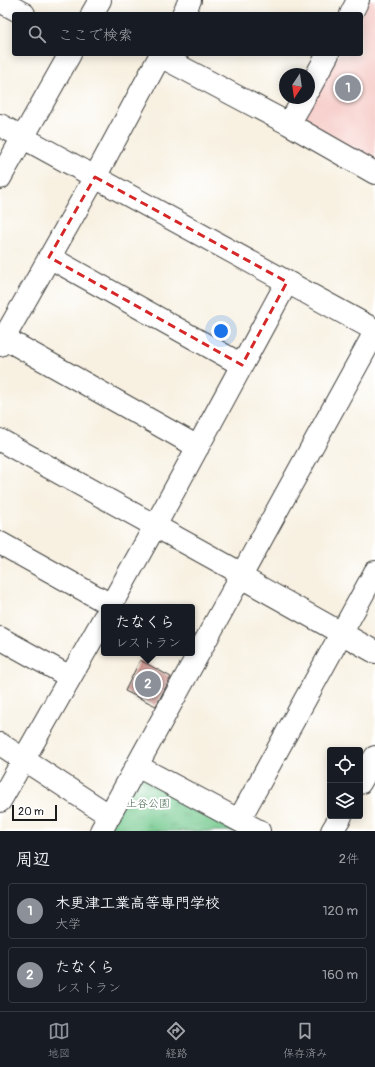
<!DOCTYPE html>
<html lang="ja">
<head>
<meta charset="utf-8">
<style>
  :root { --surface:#171b24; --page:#20242c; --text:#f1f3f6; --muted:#9ea1a6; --line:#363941; --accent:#8c9099 }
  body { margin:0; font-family:Pangolin,"Klee One",sans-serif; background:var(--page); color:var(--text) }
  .controls { position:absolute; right:12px; bottom:12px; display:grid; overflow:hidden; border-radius:4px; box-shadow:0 2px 10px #0003 }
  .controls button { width:36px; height:36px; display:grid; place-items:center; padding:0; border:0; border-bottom:1px solid var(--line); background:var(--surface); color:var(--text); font:20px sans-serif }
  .compass { position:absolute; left:279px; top:68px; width:36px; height:36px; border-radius:50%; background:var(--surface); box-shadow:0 2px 10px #0003; rotate:193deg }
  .scale { position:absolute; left:12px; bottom:10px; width:45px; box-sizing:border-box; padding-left:4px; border:2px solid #1c1c1c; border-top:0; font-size:11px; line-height:14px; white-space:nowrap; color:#1c1c1c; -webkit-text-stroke:3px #fff; paint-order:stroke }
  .you { position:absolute; left:221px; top:331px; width:14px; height:14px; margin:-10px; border:3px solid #fff; border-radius:50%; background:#1a73e8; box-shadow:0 0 0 6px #1a73e833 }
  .badge { display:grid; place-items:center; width:26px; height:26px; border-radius:50%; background:var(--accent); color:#fff; font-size:13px; font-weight:700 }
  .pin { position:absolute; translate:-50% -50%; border:2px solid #fff; box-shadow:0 1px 4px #0006 }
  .popup { position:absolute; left:101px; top:604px; width:94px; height:52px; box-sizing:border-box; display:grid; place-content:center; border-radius:4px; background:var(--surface); filter:drop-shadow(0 1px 3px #0005); font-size:13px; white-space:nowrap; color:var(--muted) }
  .popup b { font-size:15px; color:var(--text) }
  .popup::after { content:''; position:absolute; left:50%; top:100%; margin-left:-8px; border:8px solid transparent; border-top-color:var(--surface) }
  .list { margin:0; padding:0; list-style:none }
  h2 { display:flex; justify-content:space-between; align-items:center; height:52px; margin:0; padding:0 16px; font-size:17px }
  h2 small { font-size:13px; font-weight:400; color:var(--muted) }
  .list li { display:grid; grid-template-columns:26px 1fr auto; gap:12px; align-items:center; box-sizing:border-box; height:56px; margin:0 8px 8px; padding:0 8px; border:1px solid var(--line); border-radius:4px }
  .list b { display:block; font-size:15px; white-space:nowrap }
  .list p { margin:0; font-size:13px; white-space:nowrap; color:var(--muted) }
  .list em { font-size:13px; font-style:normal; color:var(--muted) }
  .icon { flex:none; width:22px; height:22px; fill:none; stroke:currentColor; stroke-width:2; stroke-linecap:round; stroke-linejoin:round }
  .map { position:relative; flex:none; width:375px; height:831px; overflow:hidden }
  .search { position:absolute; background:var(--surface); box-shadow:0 2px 10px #0003; left:12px; right:12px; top:12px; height:44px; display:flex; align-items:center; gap:10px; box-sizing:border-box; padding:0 14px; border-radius:4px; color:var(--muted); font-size:15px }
  .sheet { height:180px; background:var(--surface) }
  nav { display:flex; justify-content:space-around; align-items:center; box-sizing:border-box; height:56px; border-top:1px solid var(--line); background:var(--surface); font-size:11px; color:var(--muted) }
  nav a { display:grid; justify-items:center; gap:2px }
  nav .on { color:var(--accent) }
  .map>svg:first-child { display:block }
  .built { fill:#f7d0cc }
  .grass { fill:url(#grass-tufts); stroke:#487255 }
  .building { fill:url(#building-back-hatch) }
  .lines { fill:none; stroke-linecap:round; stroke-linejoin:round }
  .minor-casing { stroke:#3d3c3a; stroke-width:24 }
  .minor { stroke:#fff; stroke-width:22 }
  .marked { fill:none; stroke:#d62828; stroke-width:3; stroke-dasharray:8 5; stroke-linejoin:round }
  .labels { text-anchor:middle; stroke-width:4; stroke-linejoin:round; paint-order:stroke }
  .park-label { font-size:11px; fill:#3f614a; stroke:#fff }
</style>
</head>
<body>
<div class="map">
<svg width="375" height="831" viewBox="0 0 375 831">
  <defs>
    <pattern id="grass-tufts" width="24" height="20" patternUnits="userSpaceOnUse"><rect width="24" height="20" fill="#73c98e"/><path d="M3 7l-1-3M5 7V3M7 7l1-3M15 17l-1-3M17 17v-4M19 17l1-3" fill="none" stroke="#63ac7a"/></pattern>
    <pattern id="building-back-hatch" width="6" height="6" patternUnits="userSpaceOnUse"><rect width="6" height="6" fill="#d09791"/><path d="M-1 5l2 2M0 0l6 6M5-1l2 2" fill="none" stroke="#a87a76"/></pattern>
  </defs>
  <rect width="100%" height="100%" fill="#fff"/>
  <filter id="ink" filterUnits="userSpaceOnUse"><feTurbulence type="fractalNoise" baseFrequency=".025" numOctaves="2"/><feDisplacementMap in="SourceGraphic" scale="8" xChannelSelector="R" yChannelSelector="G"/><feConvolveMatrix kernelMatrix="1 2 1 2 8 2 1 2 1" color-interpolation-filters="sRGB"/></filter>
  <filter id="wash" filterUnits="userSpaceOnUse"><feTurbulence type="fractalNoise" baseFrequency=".012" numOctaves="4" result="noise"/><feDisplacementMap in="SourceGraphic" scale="16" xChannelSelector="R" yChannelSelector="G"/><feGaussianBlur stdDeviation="0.9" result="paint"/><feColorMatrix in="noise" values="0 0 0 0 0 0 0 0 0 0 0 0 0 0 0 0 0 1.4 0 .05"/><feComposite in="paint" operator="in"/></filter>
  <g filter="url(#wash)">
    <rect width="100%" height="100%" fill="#f8f1e2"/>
    <!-- built -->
    <path class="built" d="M369,0H375V164L302,122L339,54H361V14Z"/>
    <!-- grass -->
    <path class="grass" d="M137,766L259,831H100Z"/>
    <g id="blocks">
      <!-- building -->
      <path class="building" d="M140,660L171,677L156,706L125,691Z"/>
    </g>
  </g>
  <g filter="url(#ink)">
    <use href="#blocks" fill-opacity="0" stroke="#3d3c3a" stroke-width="1"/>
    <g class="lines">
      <defs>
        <path id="minor" d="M0,1L24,14
          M92,14L100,0
          M183,14L190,0
          M351,14L358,0
          M160,56L289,124L375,173
          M309,89L328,54
          M289,124L304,98
          M0,125L375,330
          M0,178L70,54
          M49,257L242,365
          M4,338L198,447
          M0,345L95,177L161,54
          M0,440L242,574
          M0,543L111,605
          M241,577L375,652
          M110,607L155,526L287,282
          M0,638L70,677
          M0,744L110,816
          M137,766L259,831
          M360,783L375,757
          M0,801L104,618
          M239,820L375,572
          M101,831L375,332
          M332,831L341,816"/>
      </defs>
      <!-- minor casing -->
      <use href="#minor" class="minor-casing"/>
      <!-- minor -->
      <use href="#minor" class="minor"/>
    </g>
  </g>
  <!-- marked area -->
  <path class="marked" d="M95,177L287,282L242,365L49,257Z"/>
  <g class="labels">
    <!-- park labels -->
    <g class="park-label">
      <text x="148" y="807">上谷公園</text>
    </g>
  </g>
</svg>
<div class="controls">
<button><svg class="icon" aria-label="locate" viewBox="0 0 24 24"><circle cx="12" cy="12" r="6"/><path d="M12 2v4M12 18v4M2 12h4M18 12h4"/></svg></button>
<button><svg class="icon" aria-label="layers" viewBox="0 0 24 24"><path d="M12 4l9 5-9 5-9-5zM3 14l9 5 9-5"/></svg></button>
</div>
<svg class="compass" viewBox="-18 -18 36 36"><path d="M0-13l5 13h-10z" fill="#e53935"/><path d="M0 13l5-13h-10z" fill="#9ea1a6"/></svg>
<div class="scale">20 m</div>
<div class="you"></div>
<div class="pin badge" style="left:348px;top:88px">1</div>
<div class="pin badge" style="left:148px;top:684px">2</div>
<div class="popup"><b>たなくら</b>レストラン</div>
<div class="search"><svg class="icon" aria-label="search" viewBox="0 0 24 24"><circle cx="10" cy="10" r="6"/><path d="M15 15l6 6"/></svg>ここで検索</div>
</div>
<section class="sheet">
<h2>周辺<small>2件</small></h2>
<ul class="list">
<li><span class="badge">1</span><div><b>木更津工業高等専門学校</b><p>大学</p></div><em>120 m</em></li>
<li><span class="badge">2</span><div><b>たなくら</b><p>レストラン</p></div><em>160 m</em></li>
</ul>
</section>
<nav>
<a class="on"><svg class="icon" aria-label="map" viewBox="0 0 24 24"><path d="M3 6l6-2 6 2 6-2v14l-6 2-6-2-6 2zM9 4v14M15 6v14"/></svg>地図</a>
<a><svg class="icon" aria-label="directions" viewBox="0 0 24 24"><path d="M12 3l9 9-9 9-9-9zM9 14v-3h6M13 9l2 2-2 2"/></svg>経路</a>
<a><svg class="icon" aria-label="saved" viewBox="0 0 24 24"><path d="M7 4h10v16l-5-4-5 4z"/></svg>保存済み</a>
</nav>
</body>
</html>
